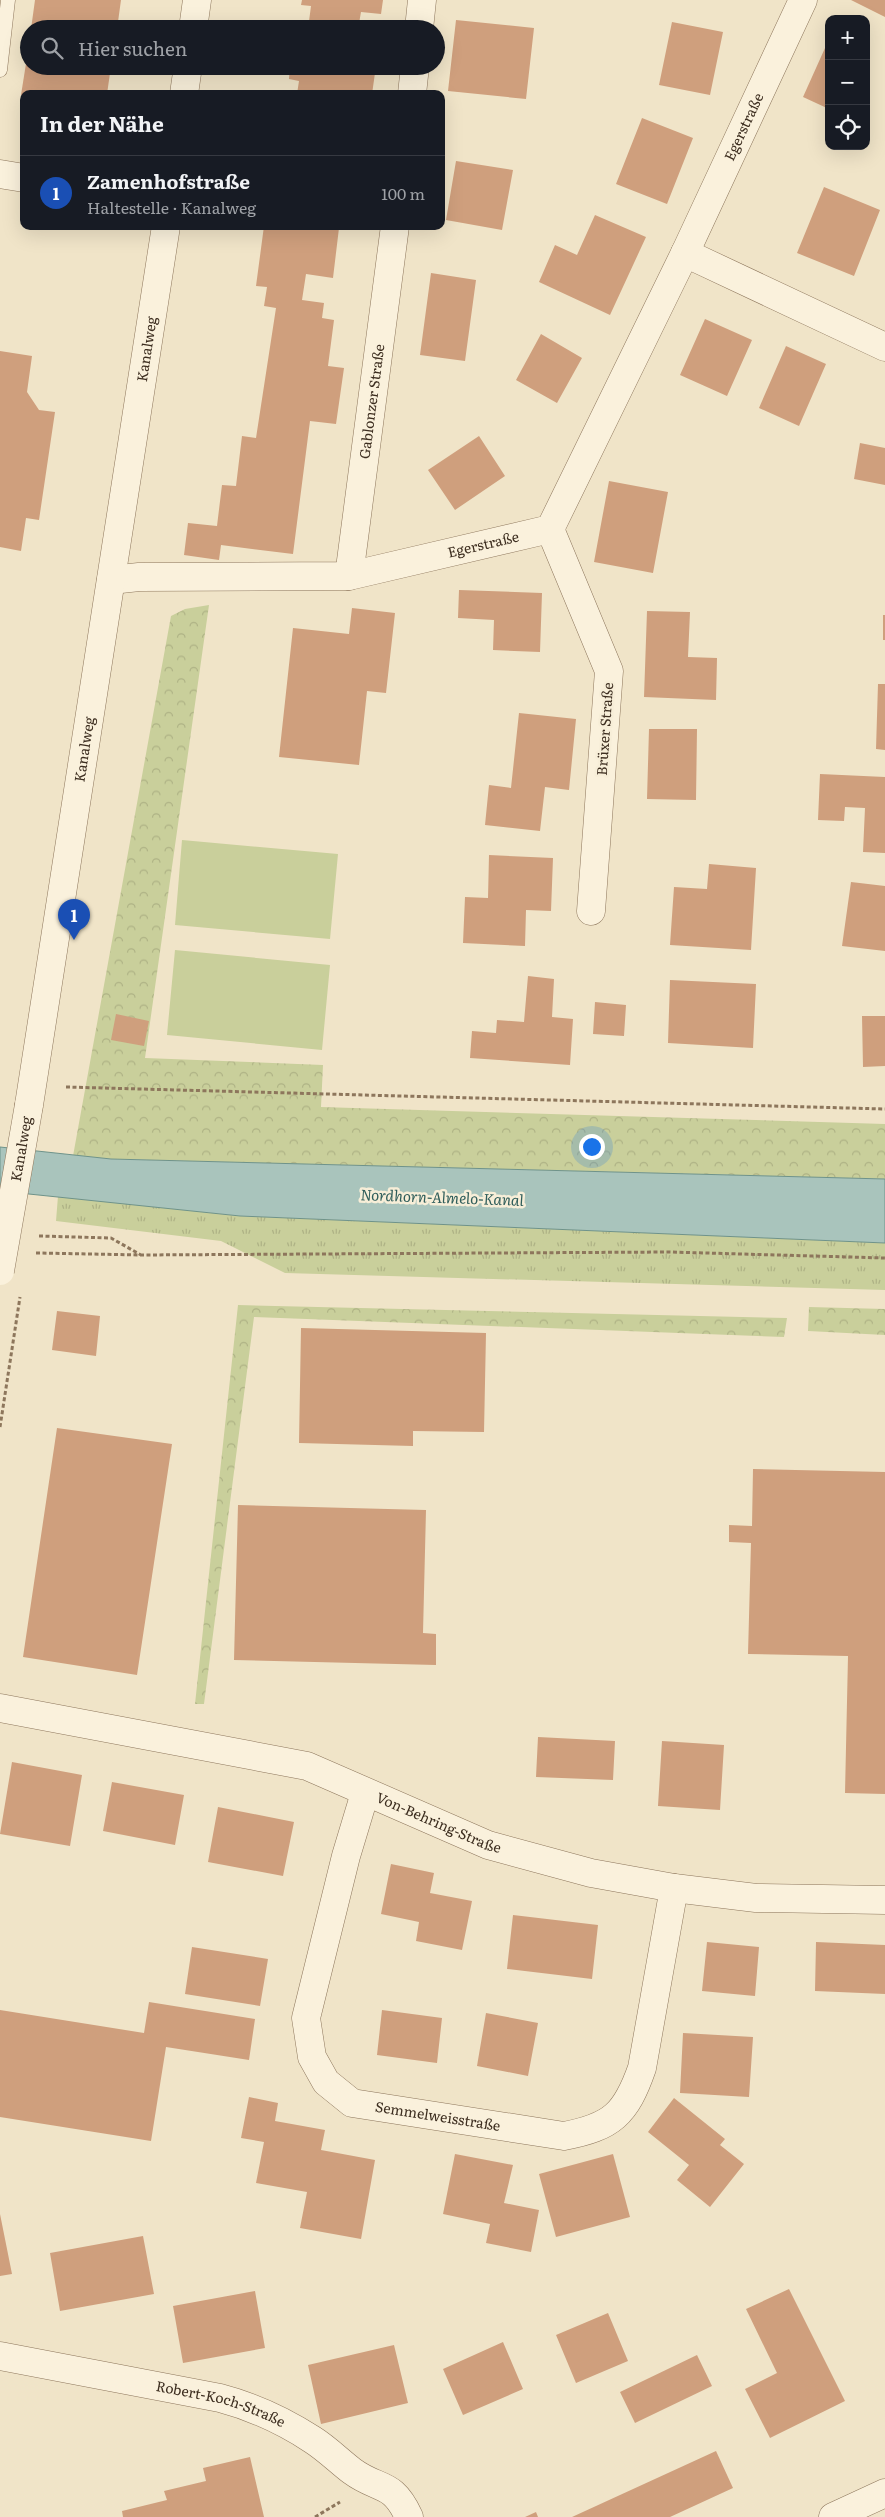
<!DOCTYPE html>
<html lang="de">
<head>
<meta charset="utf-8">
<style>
  :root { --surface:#171b24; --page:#20242c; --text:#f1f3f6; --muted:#9ea1a6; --line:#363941; --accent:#cc999b }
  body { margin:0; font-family:Literata,serif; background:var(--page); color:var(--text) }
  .controls { position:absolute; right:15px; top:15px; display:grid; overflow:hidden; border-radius:10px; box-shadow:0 5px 20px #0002 }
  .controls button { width:45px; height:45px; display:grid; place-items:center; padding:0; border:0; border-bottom:1px solid var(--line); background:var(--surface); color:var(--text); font:25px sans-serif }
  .you { position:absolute; left:591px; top:1146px; width:18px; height:18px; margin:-12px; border:4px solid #fff; border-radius:50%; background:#1a73e8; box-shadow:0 0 0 8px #1a73e833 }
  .badge { display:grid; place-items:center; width:32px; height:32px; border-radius:50%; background:var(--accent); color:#fff; font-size:16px; font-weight:700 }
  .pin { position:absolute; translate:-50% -41px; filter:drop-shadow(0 1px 2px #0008) }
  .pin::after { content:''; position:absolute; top:26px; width:18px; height:15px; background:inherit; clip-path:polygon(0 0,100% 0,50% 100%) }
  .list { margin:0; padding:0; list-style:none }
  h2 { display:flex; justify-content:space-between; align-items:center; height:65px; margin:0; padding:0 20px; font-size:21px }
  h2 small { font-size:16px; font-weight:400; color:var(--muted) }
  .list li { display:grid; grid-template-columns:32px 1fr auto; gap:15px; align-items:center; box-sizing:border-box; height:75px; padding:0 20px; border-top:1px solid var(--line) }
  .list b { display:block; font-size:19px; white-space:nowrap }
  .list p { margin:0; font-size:16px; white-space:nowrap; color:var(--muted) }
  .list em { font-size:16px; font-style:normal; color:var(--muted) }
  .icon { flex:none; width:28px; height:28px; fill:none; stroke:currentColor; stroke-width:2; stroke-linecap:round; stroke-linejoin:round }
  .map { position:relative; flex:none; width:885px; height:2517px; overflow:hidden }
  .search { position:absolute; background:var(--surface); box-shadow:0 5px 20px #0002; left:20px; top:20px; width:425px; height:55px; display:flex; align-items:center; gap:12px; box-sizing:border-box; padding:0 18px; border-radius:28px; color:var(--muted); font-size:19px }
  .panel { position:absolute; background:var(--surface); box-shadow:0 5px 20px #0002; left:20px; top:90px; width:425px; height:140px; border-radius:10px }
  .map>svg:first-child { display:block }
  .grass { fill:url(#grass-tufts) }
  .forest { fill:url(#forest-crowns) }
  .green { fill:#c9cf9b }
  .water { fill:#a9c4bc; stroke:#6f938a }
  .building { fill:#cf9f7d }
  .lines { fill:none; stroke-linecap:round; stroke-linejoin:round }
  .service-casing { stroke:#8d765c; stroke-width:15 }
  .minor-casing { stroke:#8d765c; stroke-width:29 }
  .tertiary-casing { stroke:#8d765c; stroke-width:29 }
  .path { stroke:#8d765c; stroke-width:3; stroke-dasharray:4 2.5; stroke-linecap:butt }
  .service { stroke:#faf1dc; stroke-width:14 }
  .minor { stroke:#faf1dc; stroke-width:28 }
  .tertiary { stroke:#faf1dc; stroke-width:28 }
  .tertiary-bridge-casing { stroke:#8d765c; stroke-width:29; stroke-linecap:butt }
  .tertiary-bridge { stroke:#faf1dc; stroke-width:28 }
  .labels { text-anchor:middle; stroke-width:5; stroke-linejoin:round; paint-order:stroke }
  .street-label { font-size:14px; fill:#3d2e20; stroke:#f7eed8 }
  .water-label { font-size:15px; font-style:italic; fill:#2f5d5a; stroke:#f7eed8 }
</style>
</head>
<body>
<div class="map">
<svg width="885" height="2517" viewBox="0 0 885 2517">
  <defs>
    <pattern id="grass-tufts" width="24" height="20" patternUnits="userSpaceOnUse" patternTransform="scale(1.25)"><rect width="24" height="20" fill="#c9cf9b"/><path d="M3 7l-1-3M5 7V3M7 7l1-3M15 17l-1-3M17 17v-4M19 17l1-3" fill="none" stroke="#aeb285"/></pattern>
    <pattern id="forest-crowns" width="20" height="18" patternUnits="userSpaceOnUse" patternTransform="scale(1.25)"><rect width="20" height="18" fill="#c9cf9b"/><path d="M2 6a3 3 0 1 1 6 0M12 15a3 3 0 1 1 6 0" fill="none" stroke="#aeb285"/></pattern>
  </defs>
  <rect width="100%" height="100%" fill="#f0e4c8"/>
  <!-- grass -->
  <path class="grass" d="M58,1196L240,1216L885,1243V1290L285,1273L221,1241L56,1221Z"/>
  <!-- forest -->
  <path class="forest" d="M209,605L145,1058L323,1065L321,1107L885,1124V1179L111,1159L73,1156L171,616L185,609Z
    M238,1305L787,1318L784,1337L254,1317L204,1704H195Z
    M809,1307L885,1309V1335L808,1331Z"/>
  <!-- green -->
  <path class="green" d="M182,840L338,854L330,939L175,925Z
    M175,950L330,965L322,1050L167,1035Z"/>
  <!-- water -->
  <path class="water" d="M0,1147L111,1159L885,1179V1243L240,1216L0,1191Z"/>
  <!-- building -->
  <path class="building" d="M35,0H121L117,29H31Z
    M302,0H383L381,14L361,12L358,29H308L311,6L301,5Z
    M851,0H885V17Z
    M456,20L534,28L526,99L448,91Z
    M672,22L723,32L710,95L659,85Z
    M825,48L829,50V109L803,97Z
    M28,51L29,66H111L107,94L21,95Z
    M290,66H376L372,94H297L299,81L289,79Z
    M642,118L693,138L667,204L616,184Z
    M456,161L513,170L502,230L446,220Z
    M824,187L880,210L854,276L797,253Z
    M595,215L646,237L610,315L539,282L555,245L577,255Z
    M264,226L339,228L333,278L306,274L302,300L324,303L322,318L334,320L328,366L344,368L336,424L310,421L293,554L221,545L219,560L184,555L188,523L217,526L222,485L236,486L242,436L256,438L276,308L264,306L267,287L256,286Z
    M431,273L476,280L465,361L420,355Z
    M705,319L752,340L727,396L680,375Z
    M541,334L582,358L557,403L516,380Z
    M786,346L826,364L799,426L759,408Z
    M0,351L32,356L27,392L39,410L55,412L39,520L26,518L21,551L0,547Z
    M479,436L505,476L455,510L428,470Z
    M860,443L885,448V485L854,479Z
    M609,481L668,492L653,573L594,562Z
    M459,590L542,593L540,652L493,650L494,620L458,618Z
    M352,608L395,613L386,693L367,691L359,765L279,757L293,628L349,634Z
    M647,611L690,612L688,657L717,658L716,700L644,697Z
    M883,615H885V640H883Z
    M878,684H885V750L876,749Z
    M519,713L576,719L569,790L545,787L540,831L485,825L489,785L511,788Z
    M649,729H697L696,800L647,799Z
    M820,774L885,777V853L863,852L865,808L845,807L844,821L818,820Z
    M489,855L553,858L551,911L526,910L525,946L463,943L465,897L488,898Z
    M709,864L756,868L751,950L670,945L674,887L707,889Z
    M851,882L885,886V951L842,946Z
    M528,976L554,979L552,1017L573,1019L570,1065L470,1058L472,1031L496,1033L497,1020L524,1022Z
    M670,980L756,984L753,1048L668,1043Z
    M595,1002L626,1005L624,1036L593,1034Z
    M116,1014L149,1021L144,1046L111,1040Z
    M862,1016H885V1066L863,1067Z
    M57,1311L100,1316L96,1356L52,1350Z
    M301,1328L486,1333L484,1432L413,1431V1446L299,1443Z
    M57,1428L172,1444L137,1675L23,1657Z
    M753,1469L885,1472V1794L845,1793L848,1656L748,1654L751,1543L729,1542V1525L752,1526Z
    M238,1505L426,1510L423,1633L436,1634V1665L234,1660Z
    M538,1737L615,1741L613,1780L536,1777Z
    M662,1741L724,1745L720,1810L658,1806Z
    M12,1762L82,1775L70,1846L0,1834Z
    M112,1782L184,1795L175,1845L103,1831Z
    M218,1807L294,1822L283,1876L208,1862Z
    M391,1864L434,1873L430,1893L472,1901L462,1950L416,1941L419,1922L381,1914Z
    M513,1915L598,1925L592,1979L507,1969Z
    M707,1942L759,1947L755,1996L702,1991Z
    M816,1942L885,1945V1994L815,1991Z
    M192,1947L268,1959L260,2006L185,1994Z
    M149,2002L255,2019L249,2060L166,2047L151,2141L0,2117V2010L144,2033Z
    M382,2010L442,2018L437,2063L377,2055Z
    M486,2013L538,2023L528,2076L477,2066Z
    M683,2033L753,2037L749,2097L680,2093Z
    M249,2097L278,2103L275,2121L325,2130L321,2150L375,2160L361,2239L300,2228L307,2192L256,2183L264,2142L241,2138Z
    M674,2098L725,2139L720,2145L744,2164L710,2207L677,2180L689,2165L648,2132Z
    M455,2154L513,2165L504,2203L539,2210L531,2252L486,2243L490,2224L443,2214Z
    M613,2154L630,2217L556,2237L539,2174Z
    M0,2214L12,2274L0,2276Z
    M143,2236L154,2294L60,2311L50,2253Z
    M789,2289L845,2401L770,2438L745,2389L777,2373L746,2309Z
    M255,2291L265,2348L183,2363L173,2306Z
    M608,2313L628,2361L576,2383L556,2335Z
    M503,2342L523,2389L463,2415L443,2369Z
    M394,2345L408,2403L321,2424L308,2365Z
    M697,2355L712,2386L635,2423L620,2392Z
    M716,2451L733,2488L670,2517H572Z
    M250,2457L264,2517H123L122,2511L167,2500L164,2491L206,2481L203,2468Z
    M536,2512L538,2517H525Z"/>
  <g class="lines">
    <defs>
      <path id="service" d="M0,70L8,0"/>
      <g id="minor">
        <path d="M419,29L422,0"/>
        <path d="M412,94L415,66"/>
        <path d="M0,174L24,178"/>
        <path d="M685,253L885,347"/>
        <path d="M550,529L609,671L591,911"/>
        <path id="s1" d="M349,576L395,226"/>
        <path id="s2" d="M111,580L139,577L349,576L550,529L685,253L803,0"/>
        <path id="s3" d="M0,1708L307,1766L488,1845L591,1873L674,1888L756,1898L885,1900"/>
        <path id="s4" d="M365,1793L346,1856L306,2018L312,2057L326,2082L352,2103L564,2136C612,2127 626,2114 642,2068L674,1888"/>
        <path id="s5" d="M0,2356L220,2398C254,2407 284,2421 313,2440C327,2449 339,2461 352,2471C379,2491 392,2480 409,2517"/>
      </g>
      <g id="tertiary">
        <path d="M193,29L197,0"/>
        <path d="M184,94L188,66"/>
        <path id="s6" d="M29,1105L166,226"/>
        <path d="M833,2517L885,2493"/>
      </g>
    </defs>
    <!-- service casing -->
    <use href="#service" class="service-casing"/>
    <!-- minor casing -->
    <use href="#minor" class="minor-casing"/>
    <!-- tertiary casing -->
    <use href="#tertiary" class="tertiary-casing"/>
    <!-- path -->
    <path class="path" d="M66,1087L885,1109
      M39,1236L111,1238L141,1255
      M36,1253L141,1255L669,1252L885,1258
      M0,1427L20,1297
      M315,2517L340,2502"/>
    <!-- service -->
    <use href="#service" class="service"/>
    <!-- minor -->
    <use href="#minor" class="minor"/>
    <!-- tertiary -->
    <use href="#tertiary" class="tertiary"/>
    <defs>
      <g id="tertiary-bridge">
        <path id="s7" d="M0,1271L29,1105"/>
      </g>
    </defs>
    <!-- tertiary-bridge casing -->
    <use href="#tertiary-bridge" class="tertiary-bridge-casing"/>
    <!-- tertiary-bridge -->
    <use href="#tertiary-bridge" class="tertiary-bridge"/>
  </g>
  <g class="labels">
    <!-- street labels -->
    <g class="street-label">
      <text dy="5" stroke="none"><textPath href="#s2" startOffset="891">Egerstraße</textPath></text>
      <text dy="5" stroke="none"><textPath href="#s6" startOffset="765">Kanalweg</textPath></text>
      <text dy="5" stroke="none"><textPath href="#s1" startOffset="176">Gablonzer Straße</textPath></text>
      <text dy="5" stroke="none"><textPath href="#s2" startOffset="376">Egerstraße</textPath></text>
      <text transform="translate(605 729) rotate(-86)" y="5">Brüxer Straße</text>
      <text dy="5" stroke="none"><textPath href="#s6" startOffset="360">Kanalweg</textPath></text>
      <text dy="5" stroke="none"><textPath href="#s7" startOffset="124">Kanalweg</textPath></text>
      <text dy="5" stroke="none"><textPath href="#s3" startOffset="456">Von-Behring-Straße</textPath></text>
      <text dy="5" stroke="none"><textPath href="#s4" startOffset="421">Semmelweisstraße</textPath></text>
      <text dy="5" stroke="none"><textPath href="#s5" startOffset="226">Robert-Koch-Straße</textPath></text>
    </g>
    <!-- water labels -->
    <g class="water-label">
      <text transform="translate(442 1198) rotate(2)" y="5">Nordhorn-Almelo-Kanal</text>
    </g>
  </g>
</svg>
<div class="controls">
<button>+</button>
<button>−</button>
<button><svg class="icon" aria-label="locate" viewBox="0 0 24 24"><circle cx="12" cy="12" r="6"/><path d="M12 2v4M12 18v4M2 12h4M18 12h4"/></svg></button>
</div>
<div class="you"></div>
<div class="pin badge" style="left:74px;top:940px;background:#1a4fb4">1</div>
<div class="search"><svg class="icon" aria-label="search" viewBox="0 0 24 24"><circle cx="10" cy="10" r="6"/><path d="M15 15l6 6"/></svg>Hier suchen</div>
<section class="panel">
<h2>In der Nähe<small></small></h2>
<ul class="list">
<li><span class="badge" style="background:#1a4fb4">1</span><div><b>Zamenhofstraße</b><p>Haltestelle · Kanalweg</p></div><em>100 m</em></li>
</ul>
</section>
</div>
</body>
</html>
